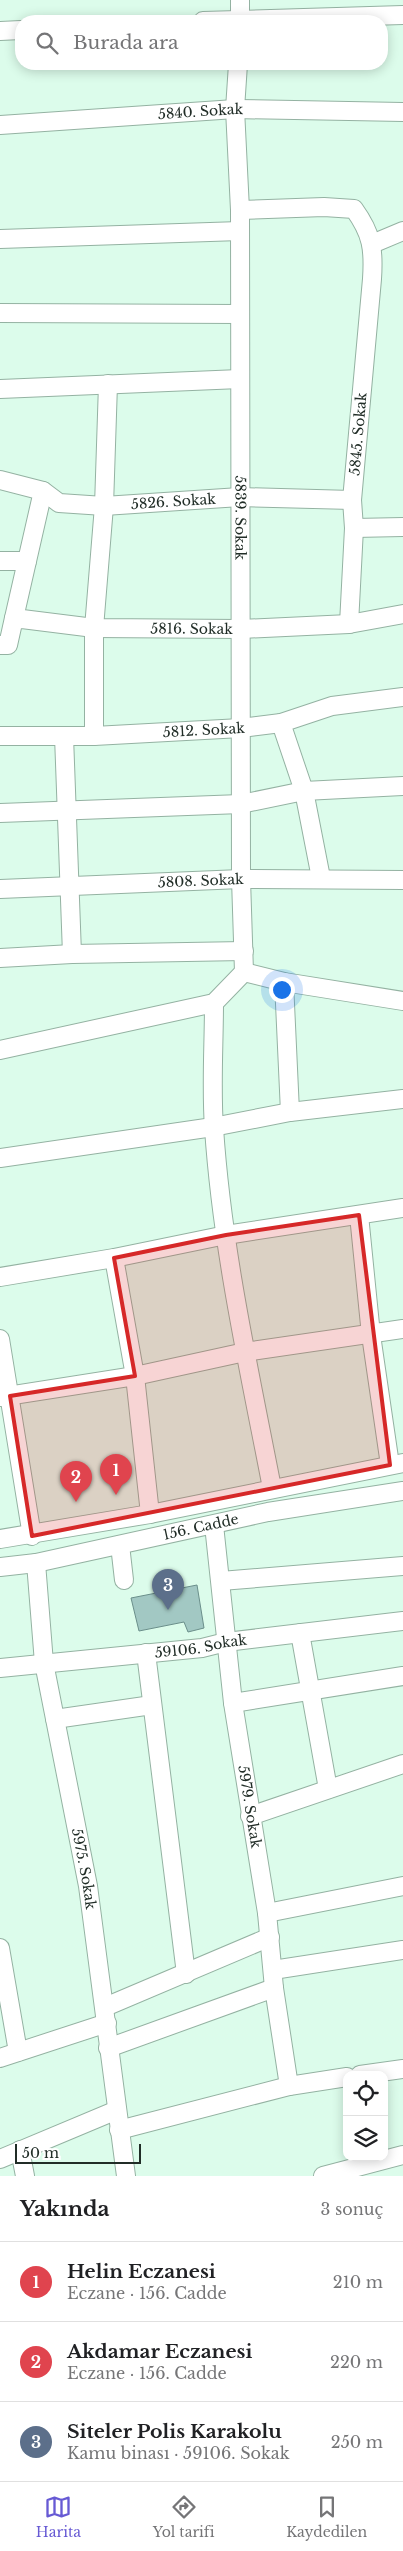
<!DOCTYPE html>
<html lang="tr">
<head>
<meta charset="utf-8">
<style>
  :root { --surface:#fff; --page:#f2f2f2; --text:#202124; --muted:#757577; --line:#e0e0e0; --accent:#675ad4 }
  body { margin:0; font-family:"Libre Baskerville",serif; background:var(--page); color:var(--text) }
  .controls { position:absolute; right:15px; bottom:15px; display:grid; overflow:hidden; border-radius:10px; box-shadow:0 2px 12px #0003 }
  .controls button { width:45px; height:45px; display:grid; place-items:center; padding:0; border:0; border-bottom:1px solid var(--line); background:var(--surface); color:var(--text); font:25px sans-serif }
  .scale { position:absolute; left:15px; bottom:12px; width:126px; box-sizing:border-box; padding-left:5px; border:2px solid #212d27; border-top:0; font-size:14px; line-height:18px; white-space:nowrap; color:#212d27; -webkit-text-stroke:4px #fff; paint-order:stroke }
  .you { position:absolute; left:281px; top:989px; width:18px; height:18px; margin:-12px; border:4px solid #fff; border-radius:50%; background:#1a73e8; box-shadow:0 0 0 8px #1a73e833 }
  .badge { display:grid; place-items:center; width:32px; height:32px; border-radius:50%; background:var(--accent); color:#fff; font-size:16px; font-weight:700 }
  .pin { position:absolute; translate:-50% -41px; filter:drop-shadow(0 1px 2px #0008) }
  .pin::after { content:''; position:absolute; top:26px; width:18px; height:15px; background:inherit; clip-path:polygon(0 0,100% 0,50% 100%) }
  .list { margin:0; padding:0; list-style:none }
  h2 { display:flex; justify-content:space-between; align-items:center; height:65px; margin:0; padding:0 20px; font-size:21px }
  h2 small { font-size:16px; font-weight:400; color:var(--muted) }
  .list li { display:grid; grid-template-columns:32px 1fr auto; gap:15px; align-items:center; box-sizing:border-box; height:80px; padding:0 20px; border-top:1px solid var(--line) }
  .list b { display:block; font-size:19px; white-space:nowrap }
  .list p { margin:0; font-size:16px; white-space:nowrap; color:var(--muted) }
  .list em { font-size:16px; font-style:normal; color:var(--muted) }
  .icon { flex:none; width:28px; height:28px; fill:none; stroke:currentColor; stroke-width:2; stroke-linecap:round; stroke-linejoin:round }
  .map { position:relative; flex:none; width:403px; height:2176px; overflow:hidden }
  .search { position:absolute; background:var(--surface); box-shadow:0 2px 12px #0003; left:15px; right:15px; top:15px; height:55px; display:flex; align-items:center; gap:12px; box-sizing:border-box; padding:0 18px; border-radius:20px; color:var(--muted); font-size:19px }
  .sheet { height:305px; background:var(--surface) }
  nav { display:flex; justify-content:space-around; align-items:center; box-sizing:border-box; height:70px; border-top:1px solid var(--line); background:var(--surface); font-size:14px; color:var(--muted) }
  nav a { display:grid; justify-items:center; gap:2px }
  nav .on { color:var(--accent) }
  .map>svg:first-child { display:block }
  .building { fill:#a2c8c3; stroke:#6b8f8b }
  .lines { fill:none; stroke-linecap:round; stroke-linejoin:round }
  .minor-casing { stroke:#94b2a2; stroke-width:20 }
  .minor { stroke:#fff; stroke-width:18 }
  .marked { fill:#d62828; fill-opacity:0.2; stroke:#d62828; stroke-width:4; stroke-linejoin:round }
  .labels { text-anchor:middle; stroke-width:5; stroke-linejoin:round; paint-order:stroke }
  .street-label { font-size:14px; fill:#212d27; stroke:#fff }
</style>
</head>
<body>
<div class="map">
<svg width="403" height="2176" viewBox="0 0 403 2176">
  <rect width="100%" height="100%" fill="#dcfceb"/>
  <!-- building -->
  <path class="building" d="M197,1585L204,1628L188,1632L184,1622L139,1631L131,1598Z"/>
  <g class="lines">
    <defs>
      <g id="minor">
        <path d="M240,0V21"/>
        <path d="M203,21L403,15"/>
        <path d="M0,31L21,30"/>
        <path id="s1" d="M238,64L235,109L240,210L241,879L244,972"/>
        <path id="s2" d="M0,125L235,109L403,112"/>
        <path d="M240,210L324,207L354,209C372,234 374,249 372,279L352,500L354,528L349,624"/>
        <path d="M0,239L240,231"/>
        <path d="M372,244L403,231"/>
        <path d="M0,313L240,314"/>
        <path d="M0,389L240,379"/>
        <path id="s3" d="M0,480L43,491L59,503L104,506L240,497L352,500"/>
        <path d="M354,528L403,527"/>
        <path d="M0,561H27"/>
        <path d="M14,618L43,491"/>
        <path id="s4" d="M0,645H8L14,618L94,628L241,629L349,624L403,614"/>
        <path d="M281,723L304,791L321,878"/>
        <path id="s5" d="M0,736H94L241,728L281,723L332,706L403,697"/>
        <path d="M64,736L72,954"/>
        <path d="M94,736V628L104,506L108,384"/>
        <path d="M0,813L241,804L304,791L403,786"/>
        <path id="s6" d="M0,889L241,879L403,880"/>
        <path d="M0,958L72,954L244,951"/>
        <path d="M244,972L284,982L403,1001"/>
        <path d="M284,982L290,1112"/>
        <path d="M214,1003C214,1044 211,1087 214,1128C222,1249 249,1369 272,1488"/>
        <path d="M0,1050L214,1003L244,972"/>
        <path d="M0,1158L213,1127L290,1112L403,1099"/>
        <path d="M359,1215L371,1335L390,1465"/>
        <path d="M114,1258L135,1376L150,1514"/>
        <path d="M0,1277L114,1258L226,1235L403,1208"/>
        <path d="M0,1339L32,1536"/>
        <path d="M0,1397L135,1376L245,1352L403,1329"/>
        <path id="s7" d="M214,1525L233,1703L267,1913L274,1988L289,2086"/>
        <path d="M0,1539L150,1514L403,1463"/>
        <path d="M120,1545L124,1580"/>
        <path id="s8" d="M36,1563L44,1663L88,1886L126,2176"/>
        <path id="s9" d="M0,1567L36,1563L268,1512L403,1491"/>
        <path d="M221,1581L403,1566"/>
        <path d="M300,1633L328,1789"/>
        <path d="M146,1653L186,1974"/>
        <path id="s10" d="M0,1668L202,1648L226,1642L403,1621"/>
        <path d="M233,1703L403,1676"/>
        <path d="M55,1719L152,1705"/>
        <path d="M250,1816L403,1764"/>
        <path d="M267,1913L403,1886"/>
        <path d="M0,1948L18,2052"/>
        <path d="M273,1970L403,1950"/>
        <path d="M105,2007L270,1937"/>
        <path d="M108,2048L274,1988"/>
        <path d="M0,2058L107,2023"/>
        <path d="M360,2075L403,2069"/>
        <path d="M119,2130L289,2086L347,2077"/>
        <path d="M20,2150L25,2176"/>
        <path d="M0,2159L117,2110"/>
        <path d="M323,2176L403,2155"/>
      </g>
    </defs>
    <!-- minor casing -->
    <use href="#minor" class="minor-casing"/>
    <!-- minor -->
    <use href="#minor" class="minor"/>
  </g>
  <!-- marked area -->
  <path class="marked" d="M359,1215L390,1465L32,1536L10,1396L135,1376L114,1258L226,1235Z"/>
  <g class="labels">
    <!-- street labels -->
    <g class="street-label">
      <text dy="5" stroke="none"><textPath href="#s2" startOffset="201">5840. Sokak</textPath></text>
      <text transform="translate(358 434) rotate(-85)" y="5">5845. Sokak</text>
      <text dy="5" stroke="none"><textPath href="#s3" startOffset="179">5826. Sokak</textPath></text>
      <text dy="5" stroke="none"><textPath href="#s1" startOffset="454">5839. Sokak</textPath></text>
      <text dy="5" stroke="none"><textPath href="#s4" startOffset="214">5816. Sokak</textPath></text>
      <text dy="5" stroke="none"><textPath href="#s5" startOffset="204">5812. Sokak</textPath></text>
      <text dy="5" stroke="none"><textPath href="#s6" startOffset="201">5808. Sokak</textPath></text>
      <text dy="5" stroke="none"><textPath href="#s9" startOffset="205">156. Cadde</textPath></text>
      <text dy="5" stroke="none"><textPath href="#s10" startOffset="202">59106. Sokak</textPath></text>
      <text dy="5" stroke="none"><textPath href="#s7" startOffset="284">5979. Sokak</textPath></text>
      <text dy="5" stroke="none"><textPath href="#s8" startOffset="310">5975. Sokak</textPath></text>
    </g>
  </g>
</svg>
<div class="controls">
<button><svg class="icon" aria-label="locate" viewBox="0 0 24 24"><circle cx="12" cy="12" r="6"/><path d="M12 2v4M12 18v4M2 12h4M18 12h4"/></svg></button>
<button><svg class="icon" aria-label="layers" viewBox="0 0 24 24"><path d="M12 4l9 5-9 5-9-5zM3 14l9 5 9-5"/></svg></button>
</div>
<div class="scale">50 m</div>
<div class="you"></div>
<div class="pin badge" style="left:116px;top:1495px;background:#e0444e">1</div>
<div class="pin badge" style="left:76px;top:1502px;background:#e0444e">2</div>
<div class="pin badge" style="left:168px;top:1610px;background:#5c6f8a">3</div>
<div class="search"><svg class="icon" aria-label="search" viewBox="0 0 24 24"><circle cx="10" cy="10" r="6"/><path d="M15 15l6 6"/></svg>Burada ara</div>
</div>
<section class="sheet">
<h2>Yakında<small>3 sonuç</small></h2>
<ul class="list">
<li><span class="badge" style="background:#e0444e">1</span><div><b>Helin Eczanesi</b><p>Eczane · 156. Cadde</p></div><em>210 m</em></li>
<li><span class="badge" style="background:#e0444e">2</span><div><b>Akdamar Eczanesi</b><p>Eczane · 156. Cadde</p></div><em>220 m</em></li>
<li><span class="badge" style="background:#5c6f8a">3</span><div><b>Siteler Polis Karakolu</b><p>Kamu binası · 59106. Sokak</p></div><em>250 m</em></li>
</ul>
</section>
<nav>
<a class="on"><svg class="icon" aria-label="map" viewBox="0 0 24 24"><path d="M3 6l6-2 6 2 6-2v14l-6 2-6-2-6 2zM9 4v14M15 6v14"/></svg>Harita</a>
<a><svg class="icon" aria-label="directions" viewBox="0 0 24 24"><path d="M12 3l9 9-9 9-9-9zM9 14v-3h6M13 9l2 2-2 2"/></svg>Yol tarifi</a>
<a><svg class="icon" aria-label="saved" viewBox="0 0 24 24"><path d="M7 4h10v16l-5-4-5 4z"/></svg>Kaydedilen</a>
</nav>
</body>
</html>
